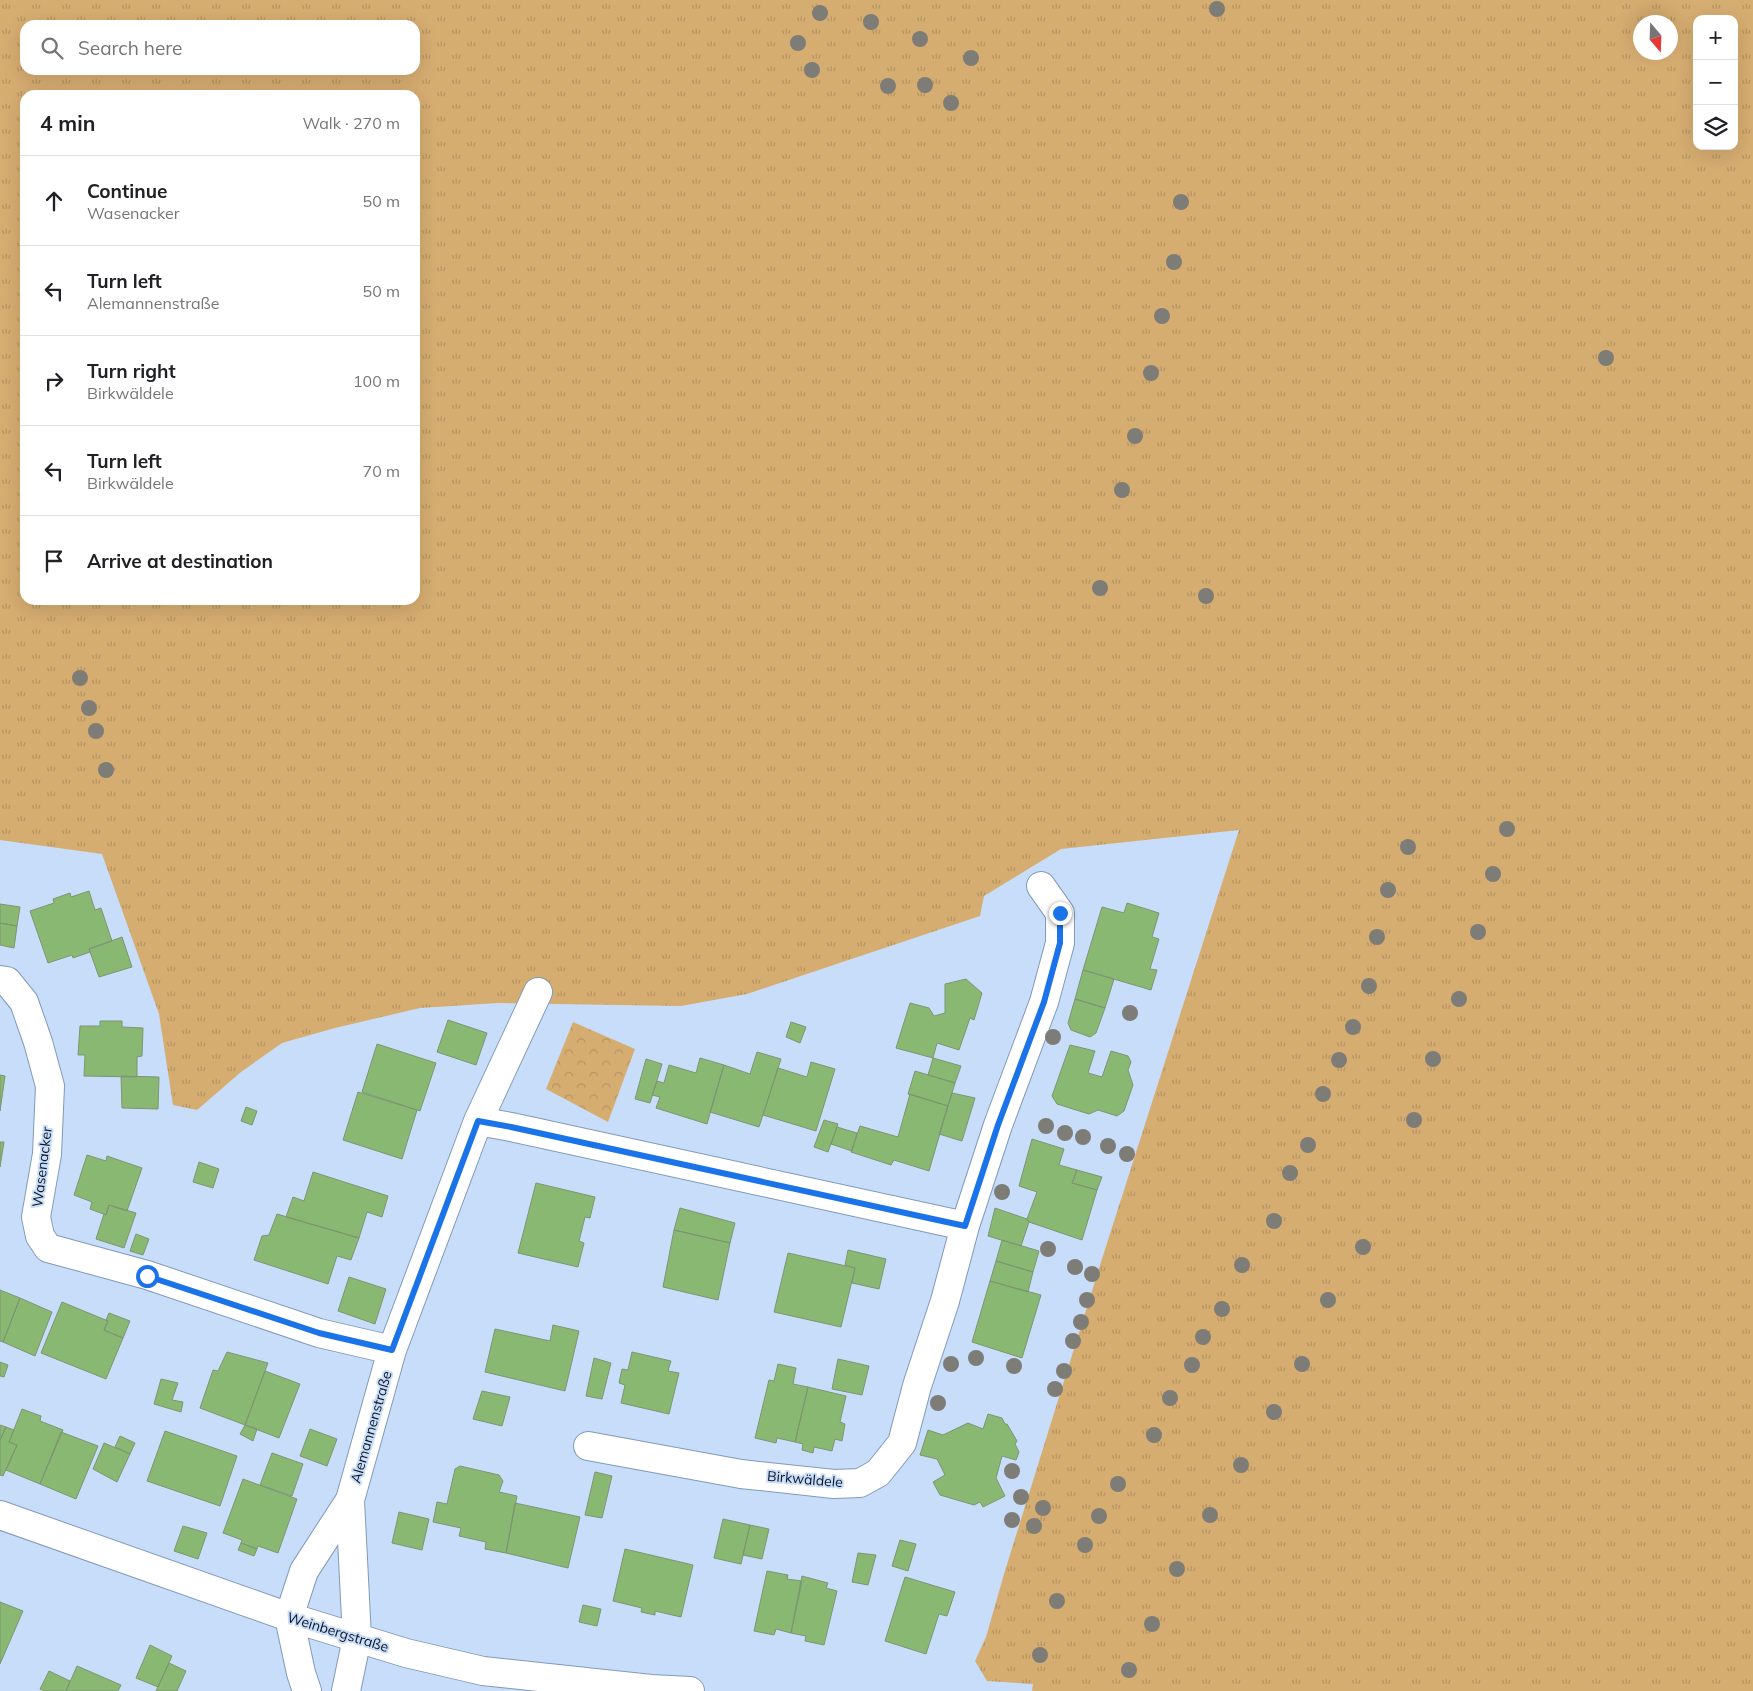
<!DOCTYPE html>
<html lang="en">
<head>
<meta charset="utf-8">
<style>
  :root { --surface:#fff; --page:#f2f2f2; --text:#202124; --muted:#757577; --line:#e0e0e0 }
  body { margin:0; font-family:Mulish,sans-serif; background:var(--page); color:var(--text) }
  .controls { position:absolute; right:15px; top:15px; display:grid; overflow:hidden; border-radius:10px; box-shadow:0 5px 20px #0002 }
  .controls button { width:45px; height:45px; display:grid; place-items:center; padding:0; border:0; border-bottom:1px solid var(--line); background:var(--surface); color:var(--text); font:25px sans-serif }
  .compass { position:absolute; left:1633px; top:15px; width:45px; height:45px; border-radius:50%; background:var(--surface); box-shadow:0 5px 20px #0002; rotate:161deg }
  .stop { position:absolute; width:15px; height:15px; margin:-11px; border:4px solid #1a73e8; border-radius:50%; background:#fff }
  .stop.end { background:#1a73e8; border-color:#fff; box-shadow:0 1px 5px #0008 }
  .list { margin:0; padding:0; list-style:none }
  h2 { display:flex; justify-content:space-between; align-items:center; height:65px; margin:0; padding:0 20px; font-size:21px }
  h2 small { font-size:16px; font-weight:400; color:var(--muted) }
  .list li { display:grid; grid-template-columns:32px 1fr auto; gap:15px; align-items:center; box-sizing:border-box; height:90px; padding:0 20px; border-top:1px solid var(--line) }
  .list b { display:block; font-size:19px; white-space:nowrap }
  .list p { margin:0; font-size:16px; white-space:nowrap; color:var(--muted) }
  .list em { font-size:16px; font-style:normal; color:var(--muted) }
  .icon { flex:none; width:28px; height:28px; fill:none; stroke:currentColor; stroke-width:2; stroke-linecap:round; stroke-linejoin:round }
  .map { position:relative; flex:none; width:1753px; height:1691px; overflow:hidden }
  .search { position:absolute; background:var(--surface); box-shadow:0 5px 20px #0002; left:20px; top:20px; width:400px; height:55px; display:flex; align-items:center; gap:12px; box-sizing:border-box; padding:0 18px; border-radius:15px; color:var(--muted); font-size:19px }
  .panel { position:absolute; background:var(--surface); box-shadow:0 5px 20px #0002; left:20px; top:90px; width:400px; height:515px; border-radius:15px }
  .map>svg:first-child { display:block }
  .grass { fill:url(#grass-tufts); fill-rule:evenodd }
  .park { fill:url(#park-crowns) }
  .building { fill:#89b872; stroke:#7d9573 }
  .lines { fill:none; stroke-linecap:round; stroke-linejoin:round }
  .street-casing { stroke:#819aba; stroke-width:30 }
  .street { stroke:#fff; stroke-width:28 }
  .tree { fill:#7e7c76 }
  .route { stroke:#1a73e8; stroke-width:6 }
  .labels { text-anchor:middle; stroke-width:4; stroke-linejoin:round; paint-order:stroke }
  .street-label { font-size:14px; fill:#0d1622; stroke:#c8ddf9 }
</style>
</head>
<body>
<div class="map">
<svg width="1753" height="1691" viewBox="0 0 1753 1691">
  <defs>
    <pattern id="grass-tufts" width="24" height="20" patternUnits="userSpaceOnUse" patternTransform="scale(1.25)"><rect width="24" height="20" fill="#d6ad71"/><path d="M3 7l-1-3M5 7V3M7 7l1-3M15 17l-1-3M17 17v-4M19 17l1-3" fill="none" stroke="#b69462"/></pattern>
    <pattern id="park-crowns" width="20" height="18" patternUnits="userSpaceOnUse" patternTransform="scale(1.25)"><rect width="20" height="18" fill="#d6ad71"/><path d="M2 6a3 3 0 1 1 6 0M12 15a3 3 0 1 1 6 0" fill="none" stroke="#b69462"/></pattern>
  </defs>
  <rect width="100%" height="100%" fill="#c8ddf9"/>
  <!-- grass -->
  <path class="grass" d="M0,0H1753V1691H1032L1033,1684L987,1681L975,1661L986,1637L1004,1574L1101,1262L1239,830L1061,849L984,896L980,916L747,994L681,1006L498,1003L420,1008L335,1028L282,1043L241,1072L197,1110L173,1105L159,1014L102,854L0,840ZM1697,19H1734V146H1697ZM1640,22H1670V52H1640ZM25,25H415V70H25ZM25,95H415V600H25Z"/>
  <!-- park -->
  <path class="park" d="M573,1022L635,1049L608,1122L546,1089Z"/>
  <!-- building -->
  <path class="building" d="M89,891L95,910L101,908L112,941L89,949L90,952L73,958L72,955L48,963L30,911L54,903L53,899L70,893L71,897Z
    M1127,903L1159,913L1152,937L1159,939L1150,969L1157,970L1151,990L1083,970L1102,907L1124,913Z
    M0,904L20,907L17,926L0,923Z
    M0,923L17,926L14,948L0,945Z
    M122,937L132,967L99,977L89,949Z
    M1083,970L1114,979L1105,1008L1075,999Z
    M966,979L982,993L974,1020L970,1018L959,1050L937,1043L933,1058L896,1048L910,1003L929,1008L934,1016L945,1013V984Z
    M1075,999L1105,1008L1096,1033L1090,1037L1071,1030L1068,1023Z
    M448,1020L487,1033L476,1065L437,1052Z
    M100,1021H122V1027L143,1028L142,1056L137,1057V1077L84,1076L85,1055H78L80,1026H100Z
    M791,1022L806,1027L800,1043L786,1037Z
    M377,1044L436,1063L420,1111L362,1092Z
    M1070,1045L1095,1051L1088,1073L1102,1077L1111,1051L1128,1056L1131,1062L1128,1070L1133,1085L1124,1111L1117,1116L1098,1110L1089,1114L1057,1104L1052,1096Z
    M757,1052L781,1059L759,1127L710,1112L724,1065L750,1074Z
    M700,1058L724,1065L707,1124L656,1108L660,1097L652,1095L657,1081L664,1083L669,1065L696,1073Z
    M933,1058L961,1066L955,1083L928,1075Z
    M646,1059L662,1064L650,1103L635,1099Z
    M811,1062L835,1069L816,1131L763,1115L778,1068L807,1077Z
    M915,1071L955,1083L948,1106L908,1094Z
    M0,1075L5,1076L0,1111Z
    M121,1076L159,1077L158,1109L122,1108Z
    M358,1092L417,1110L402,1159L343,1140Z
    M952,1093L975,1098L962,1141L939,1134Z
    M910,1094L948,1106L929,1171L894,1160L891,1165L851,1152L860,1126L898,1137Z
    M246,1107L257,1111L252,1125L241,1121Z
    M824,1120L838,1124L828,1152L814,1147Z
    M837,1127L857,1133L852,1151L831,1144Z
    M1032,1139L1064,1149L1059,1165L1077,1170L1072,1183L1097,1190L1082,1240L1029,1222L1027,1219L1037,1192L1019,1186Z
    M0,1142H4L0,1167Z
    M87,1155L106,1161L107,1156L142,1168L127,1211L109,1205L106,1215L90,1209L92,1202L74,1195Z
    M199,1162L219,1169L213,1188L193,1182Z
    M1077,1170L1102,1177L1097,1190L1072,1183Z
    M313,1172L388,1196L382,1217L367,1212L359,1238L286,1217L293,1197L304,1201Z
    M536,1183L595,1197L590,1218L585,1217L579,1241L584,1243L578,1267L518,1253Z
    M109,1205L136,1213L124,1248L96,1239L104,1214L106,1215Z
    M680,1208L735,1223L730,1243L674,1230Z
    M995,1208L1027,1219L1029,1222L1021,1246L988,1236Z
    M277,1214L359,1238L351,1260L337,1256L328,1284L254,1260L262,1236L269,1235Z
    M674,1230L730,1243L718,1300L663,1287Z
    M136,1234L149,1239L143,1255L130,1251Z
    M1002,1240L1039,1251L1033,1272L996,1261Z
    M848,1250L886,1259L879,1289L852,1283L855,1268L845,1265Z
    M788,1253L855,1268L841,1327L774,1312Z
    M996,1261L1033,1272L1028,1292L990,1281Z
    M349,1277L386,1289L375,1324L338,1311Z
    M990,1281L1041,1295L1022,1358L972,1342Z
    M0,1290L20,1298L3,1342L0,1341Z
    M20,1298L52,1312L35,1356L3,1342Z
    M62,1302L108,1321L104,1330L123,1338L106,1379L41,1353Z
    M109,1313L130,1321L123,1338L104,1330L108,1321L106,1320Z
    M553,1325L579,1331L565,1391L485,1372L495,1329L550,1341Z
    M227,1352L268,1363L245,1425L200,1408L213,1370L218,1371Z
    M632,1352L671,1361L668,1371L679,1373L669,1414L621,1403L625,1385L619,1383L622,1369L628,1370Z
    M594,1358L611,1363L602,1399L586,1396Z
    M838,1359L869,1366L862,1395L832,1389Z
    M0,1362L8,1365L4,1377L0,1376Z
    M778,1364L796,1368L793,1384L808,1387L795,1442L777,1438L776,1443L755,1438L769,1380L774,1381Z
    M265,1371L300,1384L279,1438L245,1425Z
    M161,1379L178,1383L172,1400L183,1402L181,1412L154,1404Z
    M808,1387L846,1396L840,1422L845,1424L842,1441L835,1439L832,1451L814,1447L813,1453L802,1450L803,1444L795,1442Z
    M482,1391L510,1397L502,1426L473,1419Z
    M22,1409L41,1416L40,1421L63,1430L40,1484L6,1470L17,1445L9,1442Z
    M988,1414L1002,1418L1005,1424H1007L1017,1441L1015,1444L1019,1452L1016,1460L1002,1456L996,1478L1005,1496L983,1507L980,1502L974,1505L940,1495L933,1482L945,1475L937,1459L920,1455L928,1430L943,1435L968,1423L983,1429Z
    M0,1425L6,1427L0,1440Z
    M245,1425L257,1429L253,1441L240,1434Z
    M6,1427L14,1430L9,1442L17,1445L3,1476L0,1475V1440Z
    M310,1429L337,1439L327,1466L300,1456Z
    M165,1431L237,1456L220,1506L147,1481Z
    M61,1432L98,1446L76,1499L40,1484Z
    M120,1436L135,1443L130,1454L115,1447Z
    M104,1443L130,1454L117,1482L93,1469Z
    M272,1453L303,1464L292,1496L260,1485Z
    M460,1466L499,1475L503,1481L499,1492L517,1496L506,1553L485,1549L486,1542L459,1536L461,1528L433,1522L437,1502L447,1504L455,1469Z
    M595,1472L612,1476L602,1518L585,1515Z
    M243,1479L297,1499L278,1553L258,1546L257,1549L241,1543L242,1540L223,1533Z
    M515,1503L580,1517L568,1568L506,1553Z
    M399,1512L429,1519L422,1550L392,1543Z
    M723,1519L750,1525L741,1564L714,1558Z
    M750,1525L769,1529L762,1559L743,1555Z
    M183,1526L207,1533L198,1559L174,1551Z
    M900,1540L916,1544L908,1571L892,1566Z
    M241,1543L257,1549L254,1556L238,1550Z
    M625,1549L693,1565L681,1617L655,1611V1615L641,1612L642,1608L613,1601Z
    M858,1553L876,1555L868,1585L852,1582Z
    M767,1571L788,1575L787,1579L802,1581L791,1633L776,1629L774,1635L754,1631Z
    M802,1576L828,1583L826,1588L837,1591L824,1645L805,1641L806,1636L791,1633Z
    M905,1577L955,1592L947,1616L939,1614L926,1654L885,1641Z
    M0,1602L23,1611L0,1664Z
    M583,1605L601,1609L597,1626L579,1622Z
    M150,1645L172,1656L158,1687L136,1678Z
    M169,1663L186,1671L177,1691H156Z
    M77,1666L121,1685L118,1691H66Z
    M49,1671L70,1681L66,1691H45L40,1689Z"/>
  <g class="lines">
    <defs>
      <path id="street" d="M0,980L7,981L24,1002L38,1042L50,1086L47,1154L36,1217L40,1236L48,1248L147,1275L319,1333L392,1350
        M478,1121L511,1127L965,1226
        M588,1446L741,1474L834,1484L860,1483L878,1473L902,1443L917,1386L945,1301L965,1226L998,1125L1044,1002L1060,943V913L1041,886
        M0,1515L289,1617L406,1653L483,1671L651,1689L690,1691
        M307,1691L301,1673L289,1617L304,1571L350,1500L392,1350L478,1121L538,992
        M346,1691L357,1638L350,1500"/>
    </defs>
    <!-- street casing -->
    <use href="#street" class="street-casing"/>
    <!-- street -->
    <use href="#street" class="street"/>
  </g>
  <!-- trees -->
  <g class="tree">
    <circle cx="1217" cy="9" r="8"/>
    <circle cx="820" cy="13" r="8"/>
    <circle cx="871" cy="22" r="8"/>
    <circle cx="920" cy="39" r="8"/>
    <circle cx="798" cy="43" r="8"/>
    <circle cx="971" cy="58" r="8"/>
    <circle cx="812" cy="70" r="8"/>
    <circle cx="925" cy="85" r="8"/>
    <circle cx="888" cy="86" r="8"/>
    <circle cx="951" cy="103" r="8"/>
    <circle cx="1181" cy="202" r="8"/>
    <circle cx="1174" cy="262" r="8"/>
    <circle cx="1162" cy="316" r="8"/>
    <circle cx="1606" cy="358" r="8"/>
    <circle cx="1151" cy="373" r="8"/>
    <circle cx="1135" cy="436" r="8"/>
    <circle cx="1122" cy="490" r="8"/>
    <circle cx="1100" cy="588" r="8"/>
    <circle cx="1206" cy="596" r="8"/>
    <circle cx="80" cy="678" r="8"/>
    <circle cx="89" cy="708" r="8"/>
    <circle cx="96" cy="731" r="8"/>
    <circle cx="106" cy="770" r="8"/>
    <circle cx="1507" cy="829" r="8"/>
    <circle cx="1408" cy="847" r="8"/>
    <circle cx="1493" cy="874" r="8"/>
    <circle cx="1388" cy="890" r="8"/>
    <circle cx="1478" cy="932" r="8"/>
    <circle cx="1377" cy="937" r="8"/>
    <circle cx="1369" cy="986" r="8"/>
    <circle cx="1459" cy="999" r="8"/>
    <circle cx="1130" cy="1013" r="8"/>
    <circle cx="1353" cy="1027" r="8"/>
    <circle cx="1053" cy="1037" r="8"/>
    <circle cx="1433" cy="1059" r="8"/>
    <circle cx="1339" cy="1060" r="8"/>
    <circle cx="1323" cy="1094" r="8"/>
    <circle cx="1414" cy="1120" r="8"/>
    <circle cx="1046" cy="1126" r="8"/>
    <circle cx="1065" cy="1133" r="8"/>
    <circle cx="1083" cy="1137" r="8"/>
    <circle cx="1308" cy="1145" r="8"/>
    <circle cx="1108" cy="1146" r="8"/>
    <circle cx="1127" cy="1154" r="8"/>
    <circle cx="1290" cy="1173" r="8"/>
    <circle cx="1002" cy="1192" r="8"/>
    <circle cx="1274" cy="1221" r="8"/>
    <circle cx="1363" cy="1247" r="8"/>
    <circle cx="1048" cy="1249" r="8"/>
    <circle cx="1242" cy="1265" r="8"/>
    <circle cx="1075" cy="1267" r="8"/>
    <circle cx="1092" cy="1274" r="8"/>
    <circle cx="1087" cy="1300" r="8"/>
    <circle cx="1328" cy="1300" r="8"/>
    <circle cx="1222" cy="1309" r="8"/>
    <circle cx="1081" cy="1322" r="8"/>
    <circle cx="1203" cy="1337" r="8"/>
    <circle cx="1073" cy="1341" r="8"/>
    <circle cx="976" cy="1358" r="8"/>
    <circle cx="951" cy="1364" r="8"/>
    <circle cx="1302" cy="1364" r="8"/>
    <circle cx="1192" cy="1365" r="8"/>
    <circle cx="1014" cy="1366" r="8"/>
    <circle cx="1064" cy="1371" r="8"/>
    <circle cx="1055" cy="1389" r="8"/>
    <circle cx="1170" cy="1398" r="8"/>
    <circle cx="938" cy="1403" r="8"/>
    <circle cx="1274" cy="1412" r="8"/>
    <circle cx="1154" cy="1435" r="8"/>
    <circle cx="1241" cy="1465" r="8"/>
    <circle cx="1012" cy="1471" r="8"/>
    <circle cx="1118" cy="1484" r="8"/>
    <circle cx="1021" cy="1497" r="8"/>
    <circle cx="1043" cy="1508" r="8"/>
    <circle cx="1210" cy="1515" r="8"/>
    <circle cx="1099" cy="1516" r="8"/>
    <circle cx="1012" cy="1520" r="8"/>
    <circle cx="1034" cy="1526" r="8"/>
    <circle cx="1085" cy="1545" r="8"/>
    <circle cx="1177" cy="1569" r="8"/>
    <circle cx="1057" cy="1601" r="8"/>
    <circle cx="1152" cy="1624" r="8"/>
    <circle cx="1040" cy="1655" r="8"/>
    <circle cx="1129" cy="1670" r="8"/>
  </g>
  <g class="lines">
    <!-- route -->
    <path class="route" d="M147,1276L319,1333L392,1350L478,1121L511,1127L965,1226L998,1125L1044,1002L1060,943V913"/>
  </g>
  <g class="labels">
    <!-- street labels -->
    <g class="street-label">
      <text transform="translate(42 1167) rotate(-83)" y="5">Wasenacker</text>
      <text transform="translate(371 1427) rotate(-74)" y="5">Alemannenstraße</text>
      <text transform="translate(805 1479) rotate(5)" y="5">Birkwäldele</text>
      <text transform="translate(338 1632) rotate(17)" y="5">Weinbergstraße</text>
    </g>
  </g>
</svg>
<div class="controls">
<button>+</button>
<button>−</button>
<button><svg class="icon" aria-label="layers" viewBox="0 0 24 24"><path d="M12 4l9 5-9 5-9-5zM3 14l9 5 9-5"/></svg></button>
</div>
<svg class="compass" viewBox="-18 -18 36 36"><path d="M0-13l5 13h-10z" fill="#e53935"/><path d="M0 13l5-13h-10z" fill="#757577"/></svg>
<div class="stop" style="left:147px;top:1276px"></div>
<div class="stop end" style="left:1060px;top:913px"></div>
<div class="search"><svg class="icon" aria-label="search" viewBox="0 0 24 24"><circle cx="10" cy="10" r="6"/><path d="M15 15l6 6"/></svg>Search here</div>
<section class="panel">
<h2>4 min<small>Walk · 270 m</small></h2>
<ul class="list">
<li><svg class="icon" aria-label="ahead" viewBox="0 0 24 24"><path d="M12 20V5M6 11l6-6 6 6"/></svg><div><b>Continue</b><p>Wasenacker</p></div><em>50 m</em></li>
<li><svg class="icon" aria-label="left" viewBox="0 0 24 24"><path d="M17 20v-9H6M10 6l-5 5 5 5"/></svg><div><b>Turn left</b><p>Alemannenstraße</p></div><em>50 m</em></li>
<li><svg class="icon" aria-label="right" viewBox="0 0 24 24"><path d="M7 20v-9h11M14 6l5 5-5 5"/></svg><div><b>Turn right</b><p>Birkwäldele</p></div><em>100 m</em></li>
<li><svg class="icon" aria-label="left" viewBox="0 0 24 24"><path d="M17 20v-9H6M10 6l-5 5 5 5"/></svg><div><b>Turn left</b><p>Birkwäldele</p></div><em>70 m</em></li>
<li><svg class="icon" aria-label="arrive" viewBox="0 0 24 24"><path d="M6 21V4h12l-3 4 3 4H6"/></svg><div><b>Arrive at destination</b></div></li>
</ul>
</section>
</div>
</body>
</html>
